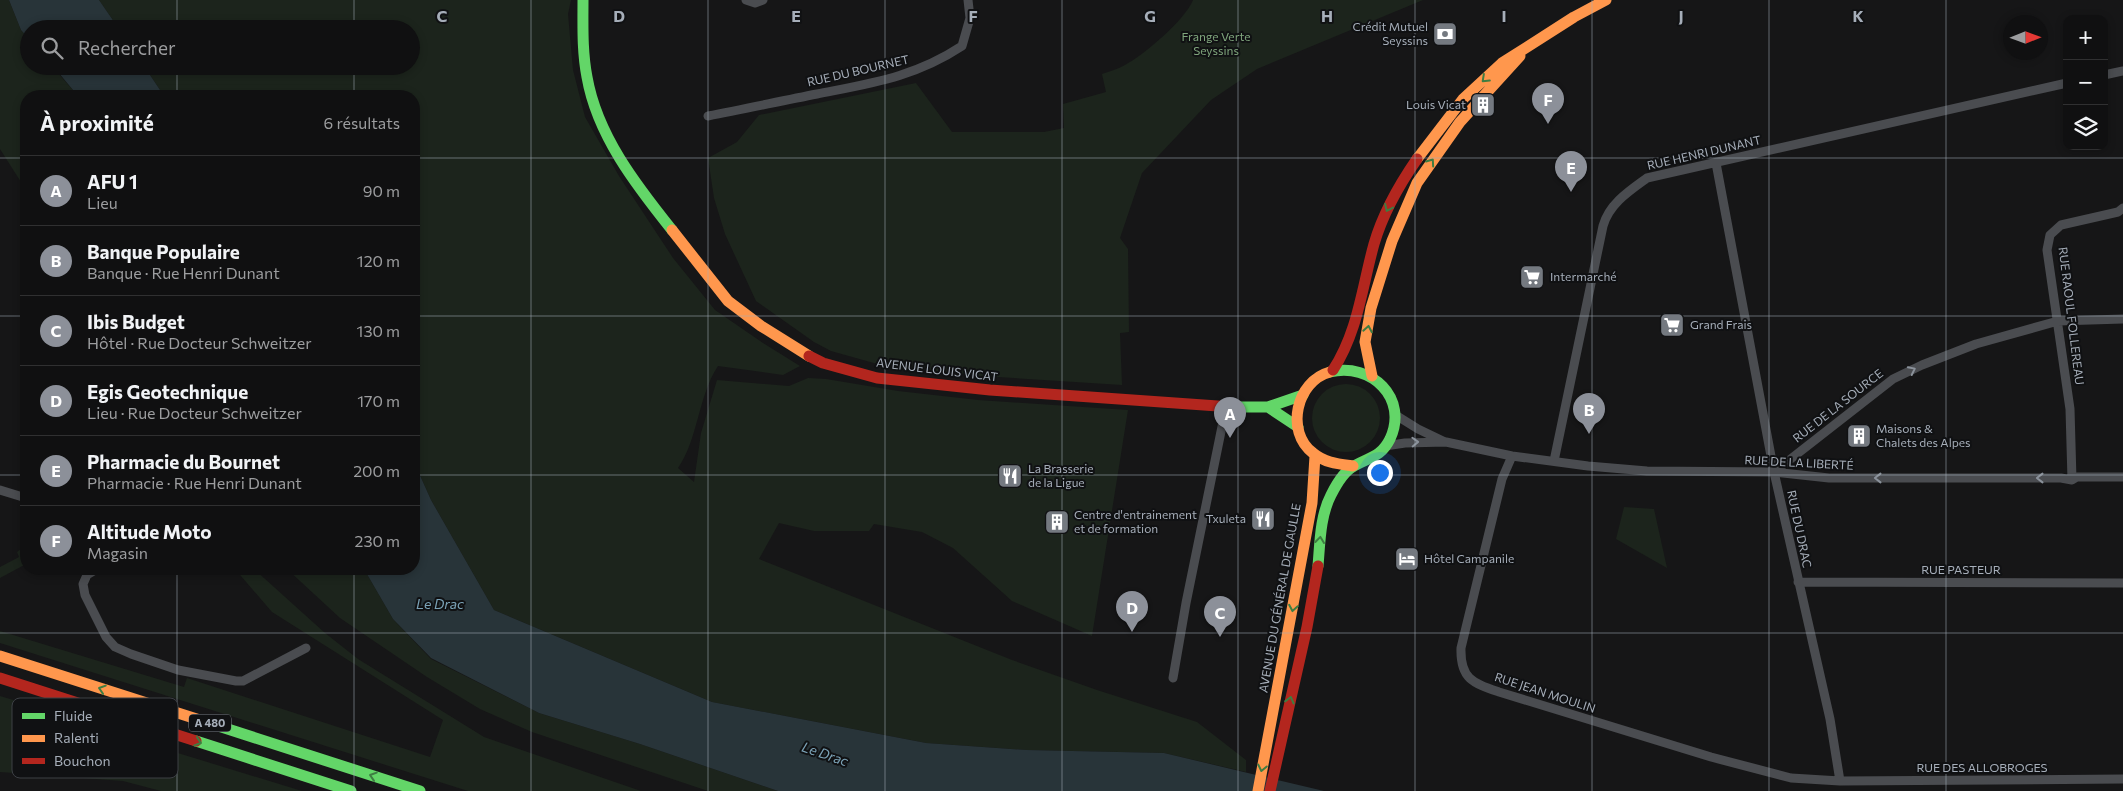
<!DOCTYPE html>
<html lang="fr">
<head>
<meta charset="utf-8">
<style>
  :root { --surface:#101011; --page:#1e1e1f; --text:#f1f3f6; --muted:#9c9d9f; --line:#303031; --accent:#8c9099 }
  body { margin:0; font-family:Commissioner,sans-serif; background:var(--page); color:var(--text) }
  .controls { position:absolute; right:15px; top:15px; display:grid; overflow:hidden; border-radius:10px; box-shadow:0 2px 8px #0003 }
  .controls button { width:45px; height:45px; display:grid; place-items:center; padding:0; border:0; border-bottom:1px solid var(--line); background:var(--surface); color:var(--text); font:25px sans-serif }
  .compass { position:absolute; left:2003px; top:15px; width:45px; height:45px; border-radius:50%; background:var(--surface); box-shadow:0 2px 8px #0003; rotate:89deg }
  .you { position:absolute; left:1379px; top:472px; width:18px; height:18px; margin:-12px; border:4px solid #fff; border-radius:50%; background:#1a73e8; box-shadow:0 0 0 8px #1a73e833 }
  .badge { display:grid; place-items:center; width:32px; height:32px; border-radius:50%; background:var(--accent); color:#fff; font-size:16px; font-weight:700 }
  .pin { position:absolute; translate:-50% -41px; filter:drop-shadow(0 1px 2px #0008) }
  .pin::after { content:''; position:absolute; top:26px; width:18px; height:15px; background:inherit; clip-path:polygon(0 0,100% 0,50% 100%) }
  .list { margin:0; padding:0; list-style:none }
  h2 { display:flex; justify-content:space-between; align-items:center; height:65px; margin:0; padding:0 20px; font-size:21px }
  h2 small { font-size:16px; font-weight:400; color:var(--muted) }
  .list li { display:grid; grid-template-columns:32px 1fr auto; gap:15px; align-items:center; box-sizing:border-box; height:70px; padding:0 20px; border-top:1px solid var(--line) }
  .list b { display:block; font-size:19px; white-space:nowrap }
  .list p { margin:0; font-size:16px; white-space:nowrap; color:var(--muted) }
  .list em { font-size:16px; font-style:normal; color:var(--muted) }
  .icon { flex:none; width:28px; height:28px; fill:none; stroke:currentColor; stroke-width:2; stroke-linecap:round; stroke-linejoin:round }
  .map { position:relative; flex:none; width:2123px; height:791px; overflow:hidden }
  .search { position:absolute; background:var(--surface); box-shadow:0 2px 8px #0003; left:20px; top:20px; width:400px; height:55px; display:flex; align-items:center; gap:12px; box-sizing:border-box; padding:0 18px; border-radius:28px; color:var(--muted); font-size:19px }
  .panel { position:absolute; background:var(--surface); box-shadow:0 2px 8px #0003; left:20px; top:90px; width:400px; height:485px; border-radius:20px }
  .map>svg:first-child { display:block }
  .green { fill:#1c241c }
  .water { fill:#283439 }
  .lines { fill:none; stroke-linecap:round; stroke-linejoin:round }
  .street { stroke:#4a4c50; stroke-width:9 }
  .fast { stroke:#63d668; stroke-width:11 }
  .slow { stroke:#ff974d; stroke-width:11 }
  .jam { stroke:#b3261e; stroke-width:11 }
  .oneway { stroke:#3e7d42 }
  .oneway2 { stroke:#8a919a }
  .grid { fill:none; stroke:#a6aeb9; stroke-width:1; stroke-opacity:0.55 }
  .labels { text-anchor:middle; stroke-width:4; stroke-linejoin:round; paint-order:stroke }
  .shield { fill:#101113; stroke:#797f87; stroke-width:1 }
  .shield-label { font-size:11px; font-weight:bold; fill:#a6aeb9 }
  .poi-label { font-size:12px; fill:#a6aeb9; stroke:#101113; text-anchor:start }
  .park-label { font-size:12px; fill:#7fa57c; stroke:#101113 }
  .street-label { font-size:12px; fill:#a6aeb9; stroke:#101113 }
  .water-label { font-size:14px; font-style:italic; fill:#7ba2b6; stroke:#101113 }
  .key { fill:#101113; stroke:#3d4045; stroke-width:1 }
  .key-label { font-size:14px; fill:#a6aeb9 }
  .grid-label { font-size:16px; text-anchor:middle; font-weight:bold; fill:#a6aeb9; stroke:#101113; stroke-width:4; stroke-linejoin:round; paint-order:stroke }
</style>
</head>
<body>
<div class="map">
<svg width="2123" height="791" viewBox="0 0 2123 791">
  <rect width="100%" height="100%" fill="#161617"/>
  <!-- green -->
  <path class="green" d="M0,0H9L21,30L29,39V66H52L78,96H26V190L0,149Z
    M99,0H571L568,14L573,70L585,117L619,176L673,258L715,310L763,343L800,366L783,375L718,366C698,396 698,440 678,468L694,482L701,433L717,380L789,386L808,378L826,379L898,391L978,400L1128,410L1092,636L1012,601L953,548L922,532L874,524L869,531H814L779,523L759,559L1012,660L1097,690L1197,722L1246,760V772L1164,753L1027,750L926,743L712,702L494,610L431,500L414,462V96H164L144,66H411V29H119Z
    M1193,0H1423L1257,69L1211,100L1142,173L1120,238L1128,249L1129,332L1120,333L1122,385L983,376L881,365L831,351L814,342L756,301L725,234L714,198L708,158L737,142L759,115L916,83L952,132H1044L1064,128L1063,104L1106,92L1102,74C1110,71 1118,69 1125,65C1144,55 1185,20 1193,0Z
    M1312 418a34 34 0 1 1 68 0a34 34 0 1 1-68 0Z
    M1624,507L1654,509L1667,568L1616,539Z
    M26,545V564L0,578V567L19,557L17,552Z
    M235,569H254L325,633L358,659L484,737L641,791H468L0,643V631L184,687L187,678L430,757L443,720L272,612Z
    M287,569H364L393,619L431,659L539,713L640,744L778,791H708L532,732L480,709L427,677L340,618Z
    M0,696L120,732L119,735L302,791H161L123,781L0,772Z"/>
  <!-- water -->
  <path class="water" d="M9,0H99L119,29H29V39L21,30Z
    M53,66H144L164,96H78Z
    M414,462L431,500L494,610L712,702L926,743L1027,750L1164,753L1324,791H778L640,744L539,713L431,658L393,619L364,569H414Z"/>
  <g class="lines">
    <!-- street -->
    <path class="street" d="M746,0L755,3L763,0
      M2104,75L2123,71
      M708,116C745,109 781,101 817,94C872,83 915,77 962,46L970,18L968,0
      M1716,163L1774,472L1830,719L1840,781
      M1394,414L1418,429L1443,441
      M1385,446L1405,443L1446,442L1512,456L1588,466L1647,471L1774,472L1829,478H2061L2072,480L2077,477H2123
      M1512,456L1502,479L1461,648C1460,679 1473,683 1499,692L1711,757L1791,778L1840,781L2123,779
      M1554,461L1603,226C1609,204 1629,191 1647,178L2067,83
      M1774,472L1893,379L1922,365L1976,344L2058,321L2123,319
      M2072,480L2070,409L2047,250L2050,235L2061,225L2118,212L2123,208
      M0,490L26,498
      M97,569L87,575L83,584L85,595L106,637L115,647L131,654L178,670L236,681H243L306,648
      M1798,582L2123,583
      M1173,678L1186,603L1226,407"/>
    <!-- fast -->
    <path class="fast" d="M583,0C583,26 582,51 587,77C597,135 636,185 672,230
      M1232,407H1268L1303,395
      M1268,407L1298,427
      M1318,566C1320,543 1320,516 1331,495C1336,485 1344,471 1354,466C1370,457 1381,457 1390,439C1409,398 1371,362 1330,372
      M206,722L420,791
      M196,741L351,791"/>
    <!-- slow -->
    <path class="slow" d="M1417,159L1463,99L1502,63L1574,17L1606,0
      M672,230L728,301L761,326L809,356
      M1330,372C1296,381 1285,432 1313,453C1325,463 1338,464 1353,466
      M1372,376L1365,342L1371,308L1392,241L1417,183L1460,122L1520,56
      M0,656L206,722
      M1258,791L1312,503L1315,456"/>
    <!-- jam -->
    <path class="jam" d="M809,356L823,363L877,378L990,390L1232,407
      M1333,370C1358,332 1362,287 1374,244C1383,213 1399,185 1417,159
      M0,678L196,741
      M1270,791L1307,627L1318,566"/>
  </g>
  <!-- one-way arrows -->
  <defs><path id="oneway-chevron" d="M-2-3.5L2.5 0L-2 3.5" fill="none" stroke-width="1.6" stroke-linecap="round" stroke-linejoin="round" transform="scale(1.25)"/></defs>
  <g class="oneway">
    <use href="#oneway-chevron" transform="translate(1485 79) rotate(137)"/>
    <use href="#oneway-chevron" transform="translate(1431 162) rotate(-55)"/>
    <use href="#oneway-chevron" transform="translate(1388 208) rotate(115)"/>
    <use href="#oneway-chevron" transform="translate(1368 329) rotate(-80)"/>
    <use href="#oneway-chevron" transform="translate(1320 540) rotate(-83)"/>
    <use href="#oneway-chevron" transform="translate(1293 608) rotate(100)"/>
    <use href="#oneway-chevron" transform="translate(102 689) rotate(-162)"/>
    <use href="#oneway-chevron" transform="translate(1290 700) rotate(-76)"/>
    <use href="#oneway-chevron" transform="translate(198 742) rotate(18)"/>
    <use href="#oneway-chevron" transform="translate(1262 768) rotate(102)"/>
    <use href="#oneway-chevron" transform="translate(373 776) rotate(-162)"/>
  </g>
  <g class="oneway2">
    <use href="#oneway-chevron" transform="translate(1912 370) rotate(-26)"/>
    <use href="#oneway-chevron" transform="translate(1415 442) rotate(-2)"/>
    <use href="#oneway-chevron" transform="translate(1878 478) rotate(-180)"/>
    <use href="#oneway-chevron" transform="translate(2040 478) rotate(-180)"/>
  </g>
  <!-- grid -->
  <path class="grid" d="M177,0V29M354,0V29M531,0V791M708,0V791M885,0V791M1062,0V791M1238,0V791M1415,0V791M1592,0V791M1769,0V791M1946,0V791M177,66V96M354,66V96M0,158H26M414,158H2123M0,316H26M414,316H2123M0,475H26M414,475H2123M177,569V791M354,569V791M0,633H2123"/>
  <!-- icons -->
  <defs>
    <symbol id="bank-square" viewBox="-11 -11 22 22"><rect x="-9" y="-9" width="18" height="18" rx="4" fill="#747980" stroke="#101113"/><path d="M-6-4H6V4H-6ZM0-2.3a2.3 2.3 0 1 0 0 4.6a2.3 2.3 0 1 0 0-4.6Z" fill="#fff"/></symbol>
    <symbol id="building-square" viewBox="-11 -11 22 22"><rect x="-9" y="-9" width="18" height="18" rx="4" fill="#747980" stroke="#101113"/><path d="M-4-6H4V6H1V3H-1V6H-4ZM-2.5-4.3h1.7v1.8h-1.7ZM.8-4.3h1.7v1.8H.8ZM-2.5-1h1.7V.8h-1.7ZM.8-1h1.7V.8H.8Z" fill="#fff"/></symbol>
    <symbol id="supermarket-square" viewBox="-11 -11 22 22"><rect x="-9" y="-9" width="18" height="18" rx="4" fill="#747980" stroke="#101113"/><path d="M-6-5.5h2.5l.6 2H6L4.5 2H-2.5L-4.4-4H-6ZM-1.5 3.2a1.3 1.3 0 1 0 .1 0ZM3 3.2a1.3 1.3 0 1 0 .1 0Z" fill="#fff"/></symbol>
    <symbol id="restaurant-square" viewBox="-11 -11 22 22"><rect x="-9" y="-9" width="18" height="18" rx="4" fill="#747980" stroke="#101113"/><path d="M-5-6h1v4h1v-4h1v4h1v-4h1v5L-1.5 .5V6h-2V.5L-5-1ZM5-6V6H3V1.5H1.5Q1.5-4 5-6Z" fill="#fff"/></symbol>
    <symbol id="hotel-square" viewBox="-11 -11 22 22"><rect x="-9" y="-9" width="18" height="18" rx="4" fill="#747980" stroke="#101113"/><path d="M-6-4.5h1.5V1H6V5H4.5V3h-9V5H-6ZM-4 0a1.8 1.8 0 1 1 3.6 0ZM.5 0V-2.5h3Q6-2.5 6 0Z" fill="#fff"/></symbol>
  </defs>
  <g fill-rule="evenodd">
    <use href="#bank-square" x="1431" y="20" width="28" height="28"/>
    <use href="#building-square" x="1469" y="91" width="28" height="28"/>
    <use href="#supermarket-square" x="1518" y="263" width="28" height="28"/>
    <use href="#supermarket-square" x="1658" y="311" width="28" height="28"/>
    <use href="#building-square" x="1845" y="422" width="28" height="28"/>
    <use href="#restaurant-square" x="996" y="462" width="28" height="28"/>
    <use href="#restaurant-square" x="1249" y="505" width="28" height="28"/>
    <use href="#building-square" x="1043" y="508" width="28" height="28"/>
    <use href="#hotel-square" x="1393" y="545" width="28" height="28"/>
  </g>
  <g class="labels">
    <!-- shield labels -->
    <rect class="shield" x="189" y="714.5" width="42" height="17" rx="4"/>
    <g class="shield-label">
      <text x="210" y="727">A 480</text>
    </g>
    <!-- poi labels -->
    <g class="poi-label">
      <text x="1428" y="31" text-anchor="end">Crédit Mutuel<tspan x="1428" dy="14">Seyssins</tspan></text>
      <text x="1466" y="109" text-anchor="end">Louis Vicat</text>
      <text x="1550" y="281">Intermarché</text>
      <text x="1690" y="329">Grand Frais</text>
      <text x="1876" y="433">Maisons &amp;<tspan x="1876" dy="14">Chalets des Alpes</tspan></text>
      <text x="1028" y="473">La Brasserie<tspan x="1028" dy="14">de la Ligue</tspan></text>
      <text x="1074" y="519">Centre d'entrainement<tspan x="1074" dy="14">et de formation</tspan></text>
      <text x="1246" y="523" text-anchor="end">Txuleta</text>
      <text x="1424" y="563">Hôtel Campanile</text>
    </g>
    <!-- park labels -->
    <g class="park-label">
      <text x="1216" y="41">Frange Verte<tspan x="1216" dy="14">Seyssins</tspan></text>
    </g>
    <!-- street labels -->
    <g class="street-label">
      <text transform="translate(858 71) rotate(-13)" y="4">RUE DU BOURNET</text>
      <text transform="translate(1704 153) rotate(-13)" y="4">RUE HENRI DUNANT</text>
      <text transform="translate(2071 316) rotate(83)" y="4">RUE RAOUL FOLLEREAU</text>
      <text transform="translate(937 370) rotate(7)" y="4">AVENUE LOUIS VICAT</text>
      <text transform="translate(1838 406) rotate(-38)" y="4">RUE DE LA SOURCE</text>
      <text transform="translate(1799 463) rotate(3)" y="4">RUE DE LA LIBERTÉ</text>
      <text transform="translate(1799 529) rotate(78)" y="4">RUE DU DRAC</text>
      <text x="1961" y="574">RUE PASTEUR</text>
      <text transform="translate(1280 598) rotate(-80)" y="4">AVENUE DU GÉNÉRAL DE GAULLE</text>
      <text transform="translate(1545 693) rotate(18)" y="4">RUE JEAN MOULIN</text>
      <text x="1982" y="772">RUE DES ALLOBROGES</text>
    </g>
    <!-- water labels -->
    <g class="water-label">
      <text x="440" y="609">Le Drac</text>
      <text transform="translate(825 754) rotate(19)" y="5">Le Drac</text>
    </g>
  </g>
  <!-- legend -->
  <rect x="12" y="698" width="166" height="80" rx="8" class="key"/>
  <rect x="22" y="713" width="23" height="6" fill="#63d668"/>
  <rect x="22" y="735" width="23" height="7" fill="#ff974d"/>
  <rect x="22" y="758" width="23" height="6" fill="#b3261e"/>
  <g class="key-label">
    <text x="54" y="721">Fluide</text>
    <text x="54" y="743">Ralenti</text>
    <text x="54" y="766">Bouchon</text>
  </g>
  <g class="grid-label">
    <text x="442" y="22">C</text>
    <text x="619" y="22">D</text>
    <text x="796" y="22">E</text>
    <text x="973" y="22">F</text>
    <text x="1150" y="22">G</text>
    <text x="1327" y="22">H</text>
    <text x="1504" y="22">I</text>
    <text x="1681" y="22">J</text>
    <text x="1858" y="22">K</text>
  </g>
</svg>
<div class="controls">
<button>+</button>
<button>−</button>
<button><svg class="icon" aria-label="layers" viewBox="0 0 24 24"><path d="M12 4l9 5-9 5-9-5zM3 14l9 5 9-5"/></svg></button>
</div>
<svg class="compass" viewBox="-18 -18 36 36"><path d="M0-13l5 13h-10z" fill="#e53935"/><path d="M0 13l5-13h-10z" fill="#9c9d9f"/></svg>
<div class="you"></div>
<div class="pin badge" style="left:1230px;top:438px">A</div>
<div class="pin badge" style="left:1589px;top:434px">B</div>
<div class="pin badge" style="left:1220px;top:637px">C</div>
<div class="pin badge" style="left:1132px;top:632px">D</div>
<div class="pin badge" style="left:1571px;top:192px">E</div>
<div class="pin badge" style="left:1548px;top:124px">F</div>
<div class="search"><svg class="icon" aria-label="search" viewBox="0 0 24 24"><circle cx="10" cy="10" r="6"/><path d="M15 15l6 6"/></svg>Rechercher</div>
<section class="panel">
<h2>À proximité<small>6 résultats</small></h2>
<ul class="list">
<li><span class="badge">A</span><div><b>AFU 1</b><p>Lieu</p></div><em>90 m</em></li>
<li><span class="badge">B</span><div><b>Banque Populaire</b><p>Banque · Rue Henri Dunant</p></div><em>120 m</em></li>
<li><span class="badge">C</span><div><b>Ibis Budget</b><p>Hôtel · Rue Docteur Schweitzer</p></div><em>130 m</em></li>
<li><span class="badge">D</span><div><b>Egis Geotechnique</b><p>Lieu · Rue Docteur Schweitzer</p></div><em>170 m</em></li>
<li><span class="badge">E</span><div><b>Pharmacie du Bournet</b><p>Pharmacie · Rue Henri Dunant</p></div><em>200 m</em></li>
<li><span class="badge">F</span><div><b>Altitude Moto</b><p>Magasin</p></div><em>230 m</em></li>
</ul>
</section>
</div>
</body>
</html>
